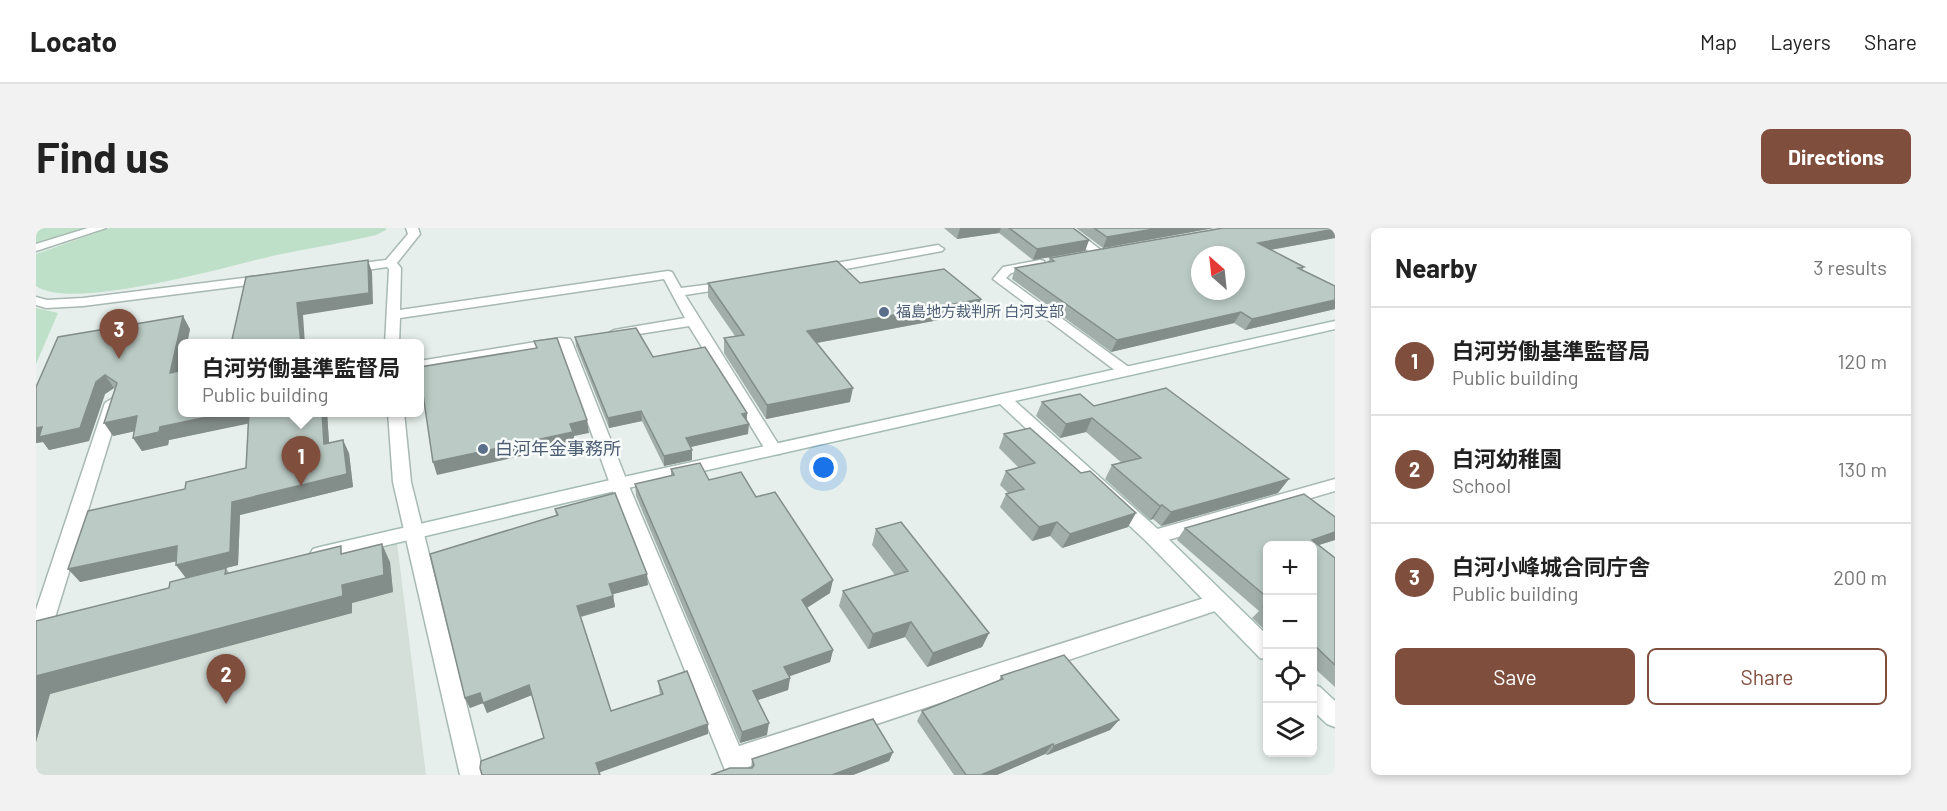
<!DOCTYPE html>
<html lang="en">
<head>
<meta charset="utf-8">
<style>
  :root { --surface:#fff; --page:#f2f2f2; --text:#222; --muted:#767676; --line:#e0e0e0; --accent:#804e3d }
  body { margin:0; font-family:Barlow,"Noto Sans JP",sans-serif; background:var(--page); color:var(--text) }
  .controls { position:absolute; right:18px; bottom:18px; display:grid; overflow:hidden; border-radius:9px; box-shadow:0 3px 9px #0003 }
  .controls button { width:54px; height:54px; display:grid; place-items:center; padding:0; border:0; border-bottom:2px solid var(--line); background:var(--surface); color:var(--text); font:30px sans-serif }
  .compass { position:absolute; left:1155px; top:18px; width:54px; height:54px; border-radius:50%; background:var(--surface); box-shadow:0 3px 9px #0003; rotate:333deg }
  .you { position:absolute; left:788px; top:240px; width:21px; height:21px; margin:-15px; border:4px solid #fff; border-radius:50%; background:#1a73e8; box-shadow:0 0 0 9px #1a73e833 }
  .badge { display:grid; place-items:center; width:39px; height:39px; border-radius:50%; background:var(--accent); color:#fff; font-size:20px; font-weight:700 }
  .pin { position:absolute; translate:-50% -50px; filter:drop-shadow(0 2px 3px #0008) }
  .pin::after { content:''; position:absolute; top:32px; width:21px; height:18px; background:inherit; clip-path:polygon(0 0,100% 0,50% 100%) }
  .popup { position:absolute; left:142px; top:111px; width:246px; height:78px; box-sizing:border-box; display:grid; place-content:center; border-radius:9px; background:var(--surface); filter:drop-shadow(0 2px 4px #0005); font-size:20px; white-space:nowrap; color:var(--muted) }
  .popup b { font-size:22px; color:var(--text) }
  .popup::after { content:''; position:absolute; left:50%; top:100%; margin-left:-12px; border:12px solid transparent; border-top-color:var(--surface) }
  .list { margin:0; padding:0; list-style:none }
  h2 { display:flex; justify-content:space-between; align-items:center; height:78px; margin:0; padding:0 24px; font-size:26px }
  h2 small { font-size:20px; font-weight:400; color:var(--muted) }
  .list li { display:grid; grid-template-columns:39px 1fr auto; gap:18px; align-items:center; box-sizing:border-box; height:108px; padding:0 24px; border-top:2px solid var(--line) }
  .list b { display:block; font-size:22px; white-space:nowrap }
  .list p { margin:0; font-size:20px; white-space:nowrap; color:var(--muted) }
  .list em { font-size:20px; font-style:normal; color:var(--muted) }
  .actions { display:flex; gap:12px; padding:18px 24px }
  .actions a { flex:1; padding:14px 0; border:2px solid var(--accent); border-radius:9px; text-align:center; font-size:21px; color:var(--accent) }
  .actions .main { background:var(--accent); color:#fff }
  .icon { flex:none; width:33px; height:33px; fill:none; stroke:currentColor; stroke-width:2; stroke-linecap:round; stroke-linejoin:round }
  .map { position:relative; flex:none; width:1299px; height:547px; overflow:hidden; border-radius:9px }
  header { display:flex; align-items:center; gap:36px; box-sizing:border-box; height:84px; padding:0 30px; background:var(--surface); border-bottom:2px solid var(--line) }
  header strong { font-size:28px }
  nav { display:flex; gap:33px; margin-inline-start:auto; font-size:21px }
  .intro { display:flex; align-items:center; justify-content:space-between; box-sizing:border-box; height:144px; padding:0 36px }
  h1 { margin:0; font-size:42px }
  .button { padding:15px 27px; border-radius:9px; background:var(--accent); color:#fff; font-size:21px; font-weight:700 }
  main { display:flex; gap:36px; padding:0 36px }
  aside { flex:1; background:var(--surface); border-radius:9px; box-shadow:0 3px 9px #0003 }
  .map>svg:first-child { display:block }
  .built { fill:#d4dfda }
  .green { fill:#bfe0c8 }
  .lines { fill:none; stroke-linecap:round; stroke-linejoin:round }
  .street-casing { stroke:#a8b8b2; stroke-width:3 }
  .secondary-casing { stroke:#a4bbb3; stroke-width:3 }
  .street { fill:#fff; fill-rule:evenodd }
  .secondary { fill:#fff; fill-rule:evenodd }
  .wall { fill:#a1aea9 }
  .shaded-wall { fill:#838d89 }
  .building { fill:#bbcac4; stroke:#838d89; stroke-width:1.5; fill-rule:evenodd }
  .service-dot { fill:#5c6f8a; stroke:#f7fbf9; stroke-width:2 }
  .labels { text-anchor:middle; stroke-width:5; stroke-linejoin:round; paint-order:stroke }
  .far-service-label { font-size:15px; fill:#4e5e75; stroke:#f7fbf9; text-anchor:start }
  .service-label { font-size:18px; fill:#4e5e75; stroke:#f7fbf9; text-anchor:start }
</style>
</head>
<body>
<header>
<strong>Locato</strong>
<nav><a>Map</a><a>Layers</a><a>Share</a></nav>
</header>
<div class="intro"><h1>Find us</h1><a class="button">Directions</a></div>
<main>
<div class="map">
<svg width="1299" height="547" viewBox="0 0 1299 547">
  <rect width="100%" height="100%" fill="#e6efeb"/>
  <!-- built -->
  <path class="built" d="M361,315L390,547H0V405Z"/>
  <!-- green -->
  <path class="green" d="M0,0H61L0,19Z
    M74,0H350V2L340,7C307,15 274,20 241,27C195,37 37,84 0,58V26Z
    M0,80L22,85L0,136Z"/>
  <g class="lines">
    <defs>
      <path id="street" d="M52,0H70L0,23V16Z
        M370,0H382L384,6L361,35L365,40L364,82L632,43L636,44L645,60L700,53L702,56L700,59L649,67L746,222L744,226H732L653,98L578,110L573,109L571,106L578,102L649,90L628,51L364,90L363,116H349L353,41L351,39L310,45L304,41L310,37L350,32L372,6Z
        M1023,0H1036L1070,26L1064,30L1060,29Z
        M902,17L908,21L906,23L783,46L777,42L783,38Z
        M1004,32L1008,33V39L975,45L970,50L1094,140L1096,143L1094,146H1084L957,51L967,39Z
        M232,47L238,51L236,54L47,78L10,80L0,77V69L11,72L47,70Z
        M524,110L534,111L536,114L592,256L703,518L1181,366L1188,368L1191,374L1188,380L712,539L715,547H691L574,256L524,118L383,141V133Z
        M77,170L85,175L17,396L13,402L6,405L0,403V382L69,175Z
        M352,184H368L375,254L448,547H424L357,254Z
        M1299,251V263L1118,316L1111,314L1109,309L1111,304L1118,302Z"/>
      <path id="secondary" d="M1299,93V101L979,173L1125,304L1232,408V432L1224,430L1111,314L964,176L583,262L284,333L277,331L274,326L277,321L284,319L583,250Z
        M1276,456L1284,459L1299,473V499L1291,496L1276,482Z"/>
    </defs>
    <!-- street casing -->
    <use href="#street" class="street-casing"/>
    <!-- secondary casing -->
    <use href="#secondary" class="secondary-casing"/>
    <!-- street -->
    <use href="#street" class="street"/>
    <!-- secondary -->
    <use href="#secondary" class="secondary"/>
  </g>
  <!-- wall -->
  <path class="wall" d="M908,0H1037L1053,12L1049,23L997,32L963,5L921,11Z
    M1040,0H1178L1067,20Z
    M1299,10L1235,22L1268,39L1266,42L1299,58V81L1209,102L1198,95L1075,124L976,51L979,40L1012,34L1014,30Z
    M672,55H824L945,71L940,85L781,115L814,174L730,191L688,125V110L699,108L672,69Z
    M154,101L151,116H147V135L145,143L291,184L293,215L313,225L317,259L204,287L202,337L190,340L193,345L309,325L354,334L357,364L316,375V385L14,466L0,514V393L133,360L150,350L140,337V333L44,354L149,261L210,240L212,195L133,212L132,217L106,223L97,210L98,203L77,208L79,161L78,160L69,166L53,213L13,222L7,214L0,215V159Z
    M539,109L617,129L711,185V193L712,206L655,219L656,222V232L628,238L606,193L573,200L540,118Z
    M1006,174L1058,178L1242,265L1125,298L1117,291L1114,292L1069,251L1076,237L1086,235L1050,204L1024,210L1000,188Z
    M968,206L1092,299L1026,320L1014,308L996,313L964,279L970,266L972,265L964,257L970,243L983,240L963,220Z
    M635,241L673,252L720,269L794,365L771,380L797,422L794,434L753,448L754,450L752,462L722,472L731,507L704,515L600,268L599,256L635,248Z
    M519,281L612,357L577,366L579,379L545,389L575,483L624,467L622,453L672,506L508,510L496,467L451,485L447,475L434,480L429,470L520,288Z
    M1299,289V312L1283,317L1299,330V459L1276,438V318H1232V405L1216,390L1223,383L1141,312L1149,300Z
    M840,301L953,405L946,419L891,439L869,409L832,421L803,378L807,363L859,347L836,317Z
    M965,448L1083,492L1074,502L1011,527L1009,526L961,547H918L881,493L886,483L963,452Z
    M857,524L853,533L817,547H675L715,540L716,531Z"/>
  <!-- shaded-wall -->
  <path class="shaded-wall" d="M924,0H965L963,5L921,11Z
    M1124,0H1178L1067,20L1071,9Z
    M1299,1V10L1216,25L1222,15Z
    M1053,12L1049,23L997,32L1001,21Z
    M332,32L336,44L337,76L267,87L269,116H265L261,75Z
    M945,71L940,85L769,117L771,103Z
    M1299,72V81L1209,102L1216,91Z
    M1205,84L1198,95L1075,124L1081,112Z
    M147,88L154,101L151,116H147V135L142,157L134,145Z
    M69,147L78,160L69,166L53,213L13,222L7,214L0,215V200L6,199L60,154Z
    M817,160L814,174L730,191L731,177Z
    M605,183L606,193L573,200L572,190Z
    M195,184H215L220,194L133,212L132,217L106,223L97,210L124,199Z
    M286,184H291L294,229L288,216Z
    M711,185L710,195L706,186Z
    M101,188L109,201L77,208L68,195Z
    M1056,190L1050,204L1024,210L1030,196Z
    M551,192L553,205L538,208L539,216L401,247L397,234L534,196Z
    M713,196L712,206L650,220V210Z
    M307,212L313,225L317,259L204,287L202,337L150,350L140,337L196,274Z
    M656,222V232L628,238V228Z
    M1253,251L1242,265L1125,298L1135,284Z
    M1126,277L1117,291L1114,292L1124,278Z
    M1100,285L1092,299L1026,320L1034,306Z
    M1021,294L1014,308L996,313L1003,299Z
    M1299,304V312L1276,319V312Z
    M346,316L354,334L357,364L316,375V385L14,466L0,514V448L306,357Z
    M141,318L151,331L44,354L32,341Z
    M611,346L612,357L574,367L573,356Z
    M797,352L794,365L764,384L766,372Z
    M577,368L579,379L543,389L541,378Z
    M875,394L869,409L832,421L837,406Z
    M953,405L946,419L891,439L897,425Z
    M797,422L794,434L746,451L748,439Z
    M754,450L752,462L716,474L717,463Z
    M493,457L496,467L451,485L447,475L434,480L429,470L444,465Z
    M1083,492L1074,502L1011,527L1018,518Z
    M733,495L731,507L704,515L706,504Z
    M672,496V506L562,545L560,535Z
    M1017,516L1009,526L961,547H945Z
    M857,524L853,533L817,547H796Z"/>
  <!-- building -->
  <path class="building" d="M973,0H1037L1053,12L1001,21Z
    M1058,0H1124L1071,9Z
    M1187,0H1299V1L1222,15L1268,39L1262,40L1299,58V72L1216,91L1205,84L1081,112L979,40L1018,33L1014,30ZM1164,27H1200V63H1164Z
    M332,32L333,65L261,75L265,116H195L210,49Z
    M801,33L824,55L908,41L945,71L771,103L817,160L731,177L688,110L708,107L672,55Z
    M147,88L134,145L147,142V184H195L124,199L123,204L97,210L101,188L68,195L81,155L69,147L60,154L44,200L3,209L6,199L0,200V159L22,109Z
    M600,100L617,129L669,119L711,185L706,186L713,196L650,210L656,222L628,228L605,183L572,190L539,109Z
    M521,110L551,192L534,196L537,204L397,234L384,146V139L501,120L498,113Z
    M1130,160L1253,251L1135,284L1126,277L1124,278L1076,237L1105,230L1056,190L1030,196L1006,174L1044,166L1058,178Z
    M213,184H286L288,216L307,212L311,246L196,274L194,324L140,337L141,318L32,341L52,283L149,261L150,254L210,240Z
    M994,200L1045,245L1054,243L1100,285L1034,306L1021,294L1003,299L970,266L988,261L970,243L999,235L968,206Z
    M664,235L673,252L705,244L720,269L739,264L797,352L766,372L797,422L748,439L754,450L717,463L733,495L706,504L599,256L638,247L635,241Z
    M579,265L611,346L573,356L577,368L541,378L575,483L627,466L622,453L651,443L672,496L560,535L564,547H446L444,540L445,533L508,510L493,457L447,475L444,465L429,470L394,326L522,287L519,281Z
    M1268,266L1299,289V304L1276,312L1299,330V437L1278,417L1276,418V318H1232V370L1149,300Z
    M865,294L953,405L897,425L875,394L837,406L807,363L872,343L840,301Z
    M346,316L348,347L306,357L307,368L0,448V393L133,360L134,354L190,340L189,346L305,318V326Z
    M1232,377V383L1227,379Z
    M1028,427L1083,492L1018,518L1017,516L945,547H930L886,483L967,451L965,448Z
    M837,491L857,524L796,547H675L694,540H716L718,537L716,531Z"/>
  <!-- markers -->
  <g class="service-dot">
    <circle cx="848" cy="84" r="6"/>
    <circle cx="447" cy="221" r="6"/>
  </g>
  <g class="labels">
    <!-- far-service labels -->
    <g class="far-service-label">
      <text x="860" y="89">福島地方裁判所 白河支部</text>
    </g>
    <!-- service labels -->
    <g class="service-label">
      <text x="459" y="227">白河年金事務所</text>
    </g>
  </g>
</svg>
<div class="controls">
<button>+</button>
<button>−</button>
<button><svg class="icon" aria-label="locate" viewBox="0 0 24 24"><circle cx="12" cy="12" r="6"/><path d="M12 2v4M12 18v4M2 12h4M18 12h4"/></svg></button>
<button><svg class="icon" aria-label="layers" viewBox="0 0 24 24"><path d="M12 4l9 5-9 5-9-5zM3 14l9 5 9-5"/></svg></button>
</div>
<svg class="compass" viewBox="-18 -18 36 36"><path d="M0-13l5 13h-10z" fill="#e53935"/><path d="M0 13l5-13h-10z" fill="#767676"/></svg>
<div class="you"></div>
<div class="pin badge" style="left:265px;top:258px">1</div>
<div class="popup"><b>白河労働基準監督局</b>Public building</div>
<div class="pin badge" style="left:190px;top:476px">2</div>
<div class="pin badge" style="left:83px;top:131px">3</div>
</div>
<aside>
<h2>Nearby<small>3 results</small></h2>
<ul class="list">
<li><span class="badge">1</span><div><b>白河労働基準監督局</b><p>Public building</p></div><em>120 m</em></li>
<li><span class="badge">2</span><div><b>白河幼稚園</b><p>School</p></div><em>130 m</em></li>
<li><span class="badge">3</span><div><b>白河小峰城合同庁舎</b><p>Public building</p></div><em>200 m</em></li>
</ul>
<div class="actions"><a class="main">Save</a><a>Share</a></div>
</aside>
</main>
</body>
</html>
